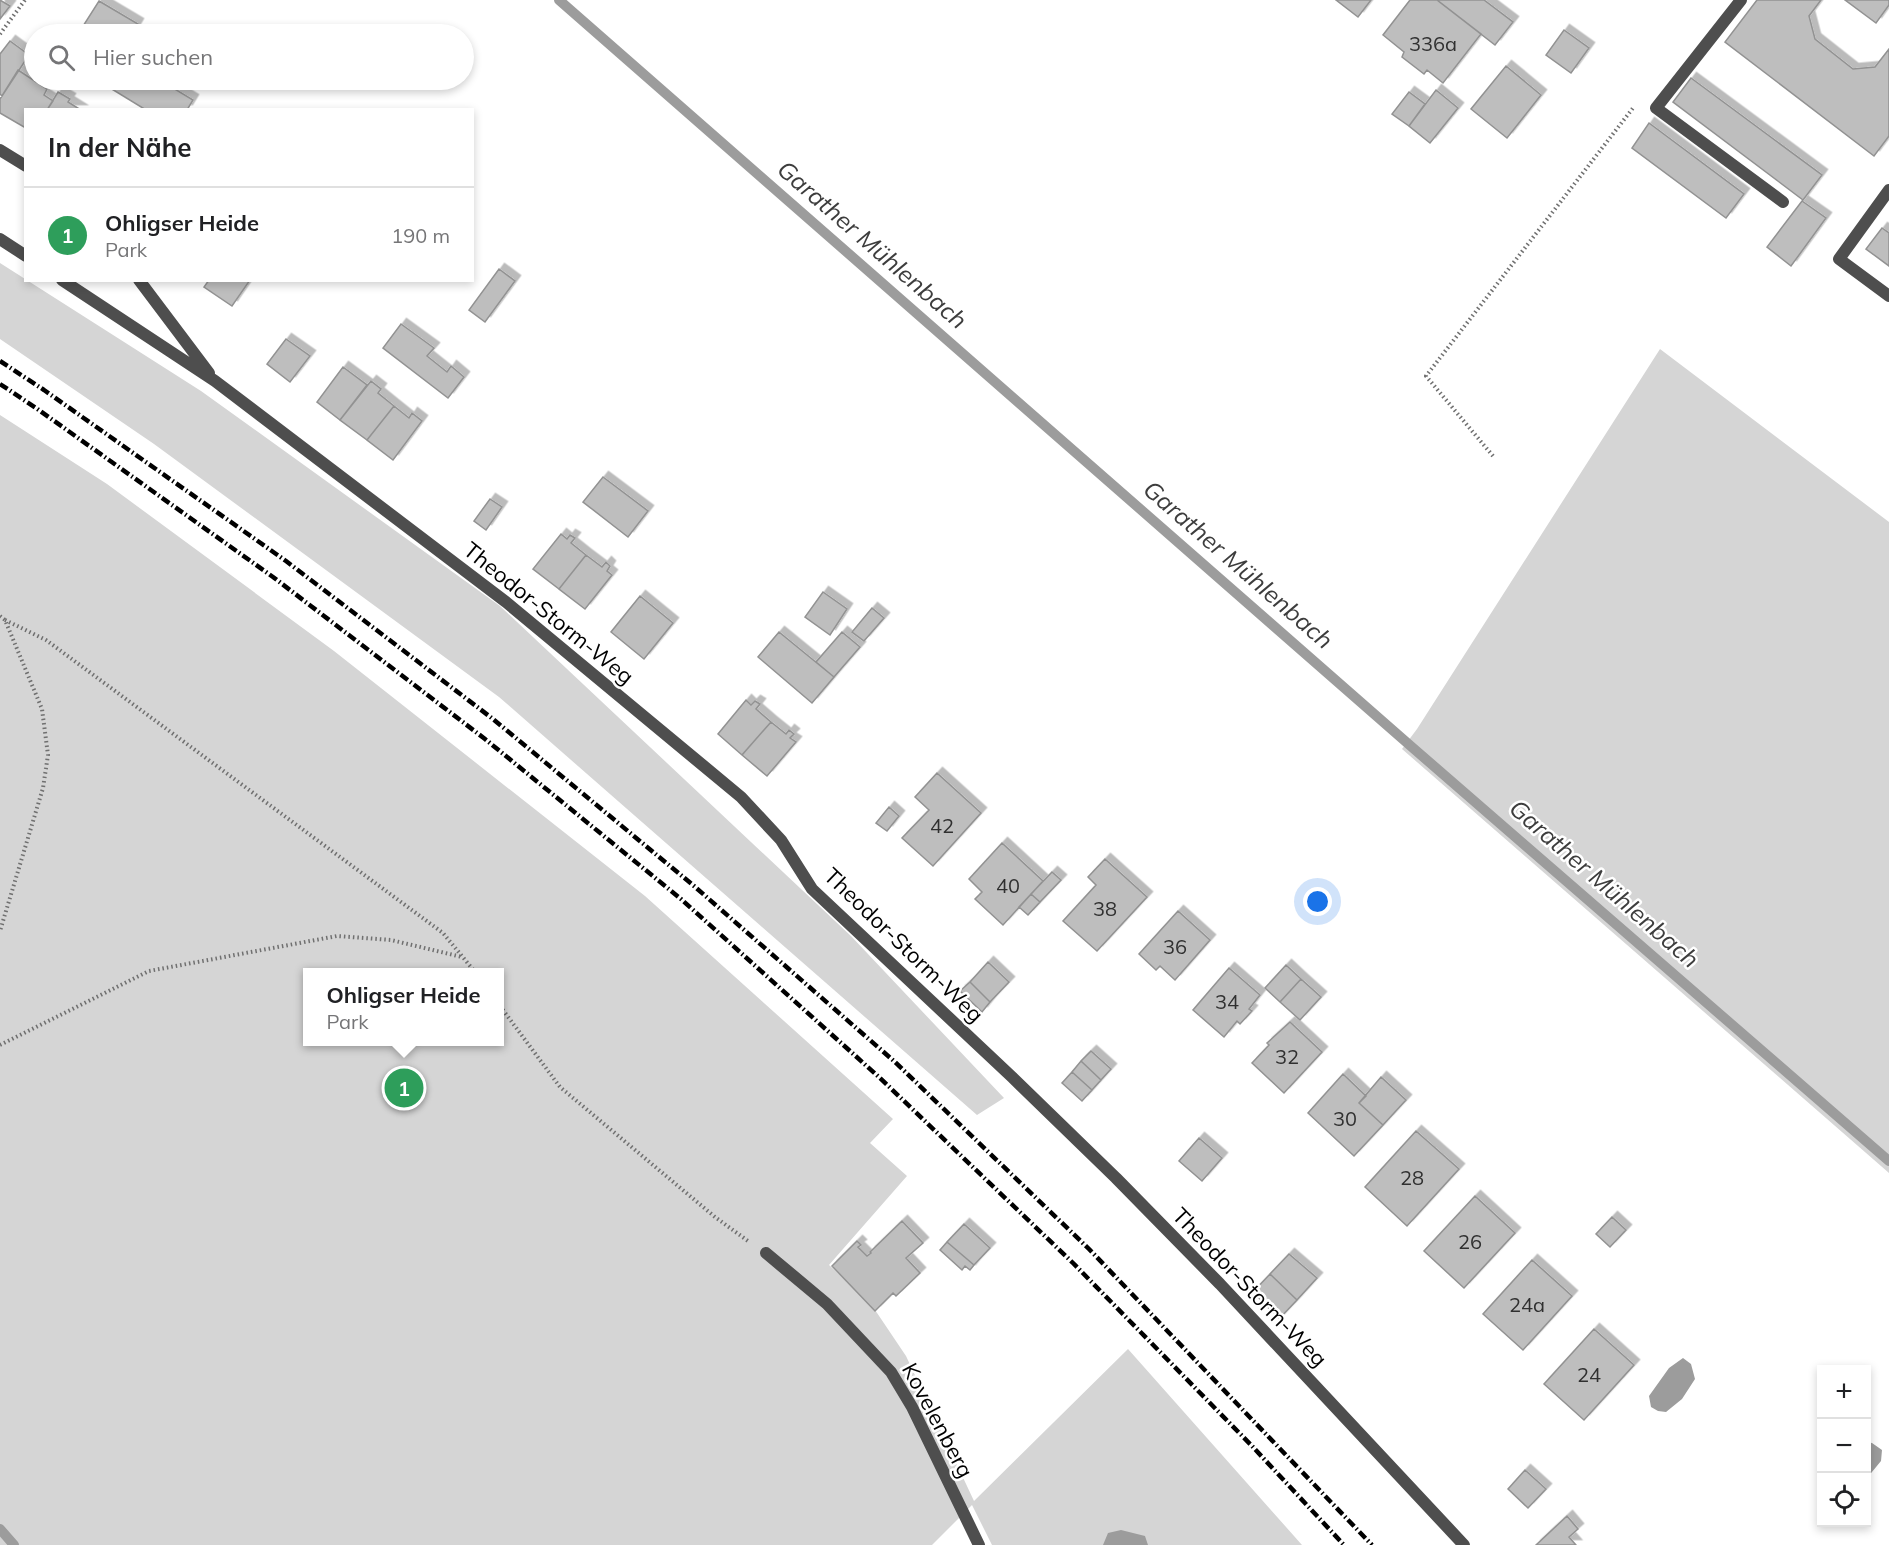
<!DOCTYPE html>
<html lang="de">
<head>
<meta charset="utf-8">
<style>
  :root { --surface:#fff; --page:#f2f2f2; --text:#202124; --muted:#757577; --line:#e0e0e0; --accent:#7c3aed }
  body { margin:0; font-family:Mulish,sans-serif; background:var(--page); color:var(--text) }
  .controls { position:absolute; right:18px; bottom:18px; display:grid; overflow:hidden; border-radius:0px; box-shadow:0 3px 9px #0003 }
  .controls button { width:54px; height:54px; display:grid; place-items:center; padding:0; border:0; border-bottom:2px solid var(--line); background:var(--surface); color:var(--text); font:30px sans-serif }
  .you { position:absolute; left:1318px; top:902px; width:21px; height:21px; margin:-15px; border:4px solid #fff; border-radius:50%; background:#1a73e8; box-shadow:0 0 0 9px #1a73e833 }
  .badge { display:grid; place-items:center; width:39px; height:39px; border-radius:50%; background:var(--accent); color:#fff; font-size:20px; font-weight:700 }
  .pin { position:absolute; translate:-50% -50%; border:3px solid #fff; box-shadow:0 2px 6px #0006 }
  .popup { position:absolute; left:303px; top:968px; width:201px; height:78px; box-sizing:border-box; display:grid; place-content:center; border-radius:0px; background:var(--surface); filter:drop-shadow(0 2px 4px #0005); font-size:20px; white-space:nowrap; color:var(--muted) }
  .popup b { font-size:22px; color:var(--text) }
  .popup::after { content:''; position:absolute; left:50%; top:100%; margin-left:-12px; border:12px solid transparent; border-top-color:var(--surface) }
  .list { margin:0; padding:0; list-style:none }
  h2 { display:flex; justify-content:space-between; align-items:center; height:78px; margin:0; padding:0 24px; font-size:26px }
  h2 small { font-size:20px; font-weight:400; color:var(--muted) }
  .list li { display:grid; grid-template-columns:39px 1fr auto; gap:18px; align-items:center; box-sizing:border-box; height:96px; padding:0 24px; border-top:2px solid var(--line) }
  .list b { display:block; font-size:22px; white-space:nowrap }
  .list p { margin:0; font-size:20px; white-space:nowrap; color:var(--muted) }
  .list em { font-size:20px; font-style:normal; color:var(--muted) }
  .icon { flex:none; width:33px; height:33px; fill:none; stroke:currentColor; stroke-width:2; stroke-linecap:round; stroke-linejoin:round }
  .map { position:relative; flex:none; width:1889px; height:1545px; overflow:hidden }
  .search { position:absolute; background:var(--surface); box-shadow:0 3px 9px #0003; left:24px; top:24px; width:450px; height:66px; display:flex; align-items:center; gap:15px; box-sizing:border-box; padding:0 21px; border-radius:33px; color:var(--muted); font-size:22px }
  .panel { position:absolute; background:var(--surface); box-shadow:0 3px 9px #0003; left:24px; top:108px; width:450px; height:174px; border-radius:0px }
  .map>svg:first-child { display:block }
  .green { fill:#d5d5d5; fill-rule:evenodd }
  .water { fill:#9c9c9c }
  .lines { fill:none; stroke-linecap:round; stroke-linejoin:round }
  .stream { stroke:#9c9c9c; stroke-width:10 }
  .building { fill:#bebebe; stroke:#929292; stroke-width:1.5; filter:url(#shadow) }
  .path { stroke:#707070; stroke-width:4; stroke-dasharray:1.5 3; stroke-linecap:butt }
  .lane { stroke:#4e4e4e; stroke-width:12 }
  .street { stroke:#4e4e4e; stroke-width:12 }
  .rail { stroke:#000; stroke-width:4.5; stroke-dasharray:9 3 1.5 3; stroke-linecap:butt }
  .labels { text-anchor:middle; stroke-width:5; stroke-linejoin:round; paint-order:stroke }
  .number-label { font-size:20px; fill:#303030 }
  .street-label { font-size:22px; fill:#000; stroke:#fff }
  .water-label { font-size:24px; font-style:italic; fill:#3d3d3d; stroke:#fff }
</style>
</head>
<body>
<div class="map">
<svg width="1889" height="1545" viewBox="0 0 1889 1545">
  <defs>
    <filter id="shadow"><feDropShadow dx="5.5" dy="-5.5" stdDeviation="0" flood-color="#0004"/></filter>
  </defs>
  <rect width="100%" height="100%" fill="#fff"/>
  <!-- green -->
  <path class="green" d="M0,263L201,391L500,606L851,936L1004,1098L977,1115L499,697L154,444L0,339Z
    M1660,349L1889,522V1173L1402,749L1417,729Z
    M0,415L107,484L334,651L645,896L893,1119L870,1143L907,1176L829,1265L869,1301L906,1356L974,1501L1128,1349L1302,1545H992L972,1505L932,1545H0ZM308,972H500V1042H308Z"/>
  <!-- water -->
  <path class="water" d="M1683,1358L1691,1364L1695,1379L1682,1399L1666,1412L1658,1411L1651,1407L1649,1396L1669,1368Z
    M1867,1442L1872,1443L1882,1450L1881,1461L1867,1478Z
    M1121,1530L1145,1536L1148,1545H1103L1108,1533Z"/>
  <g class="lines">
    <!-- stream -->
    <path class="stream" d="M559,0L1413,748L1889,1161
      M0,1529L14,1545"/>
  </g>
  <!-- building -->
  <path class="building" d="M0,0L10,6L0,19Z
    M1336,0H1371L1358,17Z
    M1410,0H1437L1481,34L1443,83L1427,70L1424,74L1402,57L1404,52L1383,35Z
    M1437,0H1484L1513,22L1495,45Z
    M1757,0H1821L1809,16L1815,39L1853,69L1875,67L1889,49V136L1874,156L1725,42Z
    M1845,0H1889V5L1876,23Z
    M99,1L138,24L132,34H78Z
    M1564,30L1589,48L1571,73L1546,55Z
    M10,41L29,55L2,96L0,94V54Z
    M1506,66L1541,95L1507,138L1471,109Z
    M18,70L47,89L44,95L53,101L47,110H26V124L24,127L0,113V99Z
    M1691,78L1822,175L1803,200L1673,102Z
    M97,80H160L193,100L187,110H146Z
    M1436,90L1458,108L1430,143L1409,126Z
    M58,92L70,99L68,102L81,110H47Z
    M1409,92L1425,104L1409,126L1392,114Z
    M1649,123L1744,194L1726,218L1632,148Z
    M1802,201L1826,218L1791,266L1767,247Z
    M1882,228L1889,233V266L1866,249Z
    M499,269L515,281L485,322L469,310Z
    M209,280H250L232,306L204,287Z
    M401,324L434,348L427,356L447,372L451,366L464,377L448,398L383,348Z
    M286,339L310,356L290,382L267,364Z
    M343,367L367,385L340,420L317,402Z
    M371,381L381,389L378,393L394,406L367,440L340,420Z
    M394,406L409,418L412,413L422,421L393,460L367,440Z
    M603,477L648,511L628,537L583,502Z
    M490,499L502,507L486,530L474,521Z
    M561,534L567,539L570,535L575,538L571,543L586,555L559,589L533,569Z
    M586,555L602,567L606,562L610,566L607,571L612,575L585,609L559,589Z
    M823,592L847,609L830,635L805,617Z
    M640,596L673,623L644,659L611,632Z
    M872,608L884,618L864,641L852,632Z
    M779,632L834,677L812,703L758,657Z
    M842,632L860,647L834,677L816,662Z
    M746,700L751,705L755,701L760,704L756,709L771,722L742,755L718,734Z
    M771,722L786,734L789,730L794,734L790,738L796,742L767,776L742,755Z
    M937,773L981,813L933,866L902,838L929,810L915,797Z
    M889,807L899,816L887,831L876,823Z
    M1002,843L1043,881L1003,925L975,899L982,892L969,879Z
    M1105,859L1147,897L1097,951L1063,921L1096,885L1088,877Z
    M1052,872L1061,880L1040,902L1031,894Z
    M1031,894L1040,902L1028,915L1019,907Z
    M1178,911L1210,940L1175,980L1160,966L1156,970L1139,954Z
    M988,962L1009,982L990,1002L970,982Z
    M1286,965L1301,979L1280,1002L1265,988Z
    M1229,968L1260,995L1249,1009L1252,1011L1240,1024L1237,1021L1224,1037L1193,1010Z
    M1301,979L1321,997L1300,1020L1280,1002Z
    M970,982L990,1002L982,1012L960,991Z
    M1290,1022L1322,1052L1284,1093L1252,1063L1269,1045L1267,1043Z
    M1091,1051L1111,1069L1101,1080L1081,1061Z
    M1081,1061L1101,1080L1092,1090L1072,1072Z
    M1072,1072L1092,1090L1082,1101L1062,1083Z
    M1343,1074L1366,1096L1359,1103L1383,1125L1354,1156L1308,1113Z
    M1381,1077L1406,1100L1383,1125L1359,1103Z
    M1416,1131L1459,1169L1407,1226L1365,1187Z
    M1199,1138L1222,1158L1202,1181L1179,1161Z
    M1475,1196L1515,1233L1464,1288L1424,1251Z
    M1612,1217L1626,1230L1610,1247L1596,1234Z
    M902,1221L923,1243L906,1258L920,1273L896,1296L893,1293L875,1311L832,1266L857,1241L861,1245L858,1247L867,1256L871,1253L870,1252Z
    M964,1224L990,1248L974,1265L947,1242Z
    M947,1242L974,1265L970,1270L965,1266L962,1270L940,1250Z
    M1289,1254L1317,1278L1297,1300L1270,1274Z
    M1532,1260L1572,1296L1523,1350L1483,1314Z
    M1270,1274L1297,1300L1279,1319L1253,1292Z
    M1594,1329L1634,1365L1584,1420L1544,1384Z
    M1525,1470L1546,1489L1528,1508L1508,1489Z
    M1567,1516L1578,1529L1569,1537L1576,1545H1536Z"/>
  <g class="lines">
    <!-- path -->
    <path class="path" d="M0,34L25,0
      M1493,456L1426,376L1633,108
      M0,616L5,620L42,709L48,755L43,788L0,931
      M5,620L46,640L443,933L475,972
      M500,1006L560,1087L715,1217L748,1241
      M0,1045L149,971L337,936L391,940L462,957"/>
    <!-- lane -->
    <path class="lane" d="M1741,0L1656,108L1783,202
      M1889,190L1839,259L1889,296
      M766,1253L827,1304L891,1372L912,1407L979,1545"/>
    <!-- street -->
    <path class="street" d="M0,150L26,166
      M0,239L26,256
      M62,280L215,381L506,602L741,797L781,840L812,889L1012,1077L1116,1178L1220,1284L1464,1545
      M139,280L209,373"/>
    <!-- rail -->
    <path class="rail" d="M0,361L44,390L286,561L493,719L694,886L895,1062L1089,1249L1372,1545
      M0,384L36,408L273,577L485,739L681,899L880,1078L1073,1263L1252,1446L1344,1545"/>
  </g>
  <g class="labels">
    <!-- number labels -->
    <g class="number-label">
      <text x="1433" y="51">336a</text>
      <text x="942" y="833">42</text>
      <text x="1008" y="893">40</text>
      <text x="1105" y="916">38</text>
      <text x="1175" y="954">36</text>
      <text x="1227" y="1009">34</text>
      <text x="1287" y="1064">32</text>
      <text x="1345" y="1126">30</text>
      <text x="1412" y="1185">28</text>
      <text x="1470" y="1249">26</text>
      <text x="1527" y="1312">24a</text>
      <text x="1589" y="1382">24</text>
    </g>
    <!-- street labels -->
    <g class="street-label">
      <text transform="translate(549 613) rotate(39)" y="8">Theodor-Storm-Weg</text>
      <text transform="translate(904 945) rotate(44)" y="8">Theodor-Storm-Weg</text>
      <text transform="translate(1250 1287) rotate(46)" y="8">Theodor-Storm-Weg</text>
      <text transform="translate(938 1420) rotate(62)" y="8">Kovelenberg</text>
    </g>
    <!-- water labels -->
    <g class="water-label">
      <text transform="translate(872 245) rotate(41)" y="8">Garather Mühlenbach</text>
      <text transform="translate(1238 565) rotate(41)" y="8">Garather Mühlenbach</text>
      <text transform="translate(1604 884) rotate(41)" y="8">Garather Mühlenbach</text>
    </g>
  </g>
</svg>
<div class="controls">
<button>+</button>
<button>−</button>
<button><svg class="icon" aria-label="locate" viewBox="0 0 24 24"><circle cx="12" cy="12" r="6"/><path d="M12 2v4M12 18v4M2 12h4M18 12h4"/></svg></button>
</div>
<div class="you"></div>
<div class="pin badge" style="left:404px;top:1088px;background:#2e9e5b">1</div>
<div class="popup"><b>Ohligser Heide</b>Park</div>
<div class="search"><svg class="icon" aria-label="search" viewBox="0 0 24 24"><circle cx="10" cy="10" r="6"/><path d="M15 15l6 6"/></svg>Hier suchen</div>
<section class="panel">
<h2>In der Nähe<small></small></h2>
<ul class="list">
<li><span class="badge" style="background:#2e9e5b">1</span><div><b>Ohligser Heide</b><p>Park</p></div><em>190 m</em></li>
</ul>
</section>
</div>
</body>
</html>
